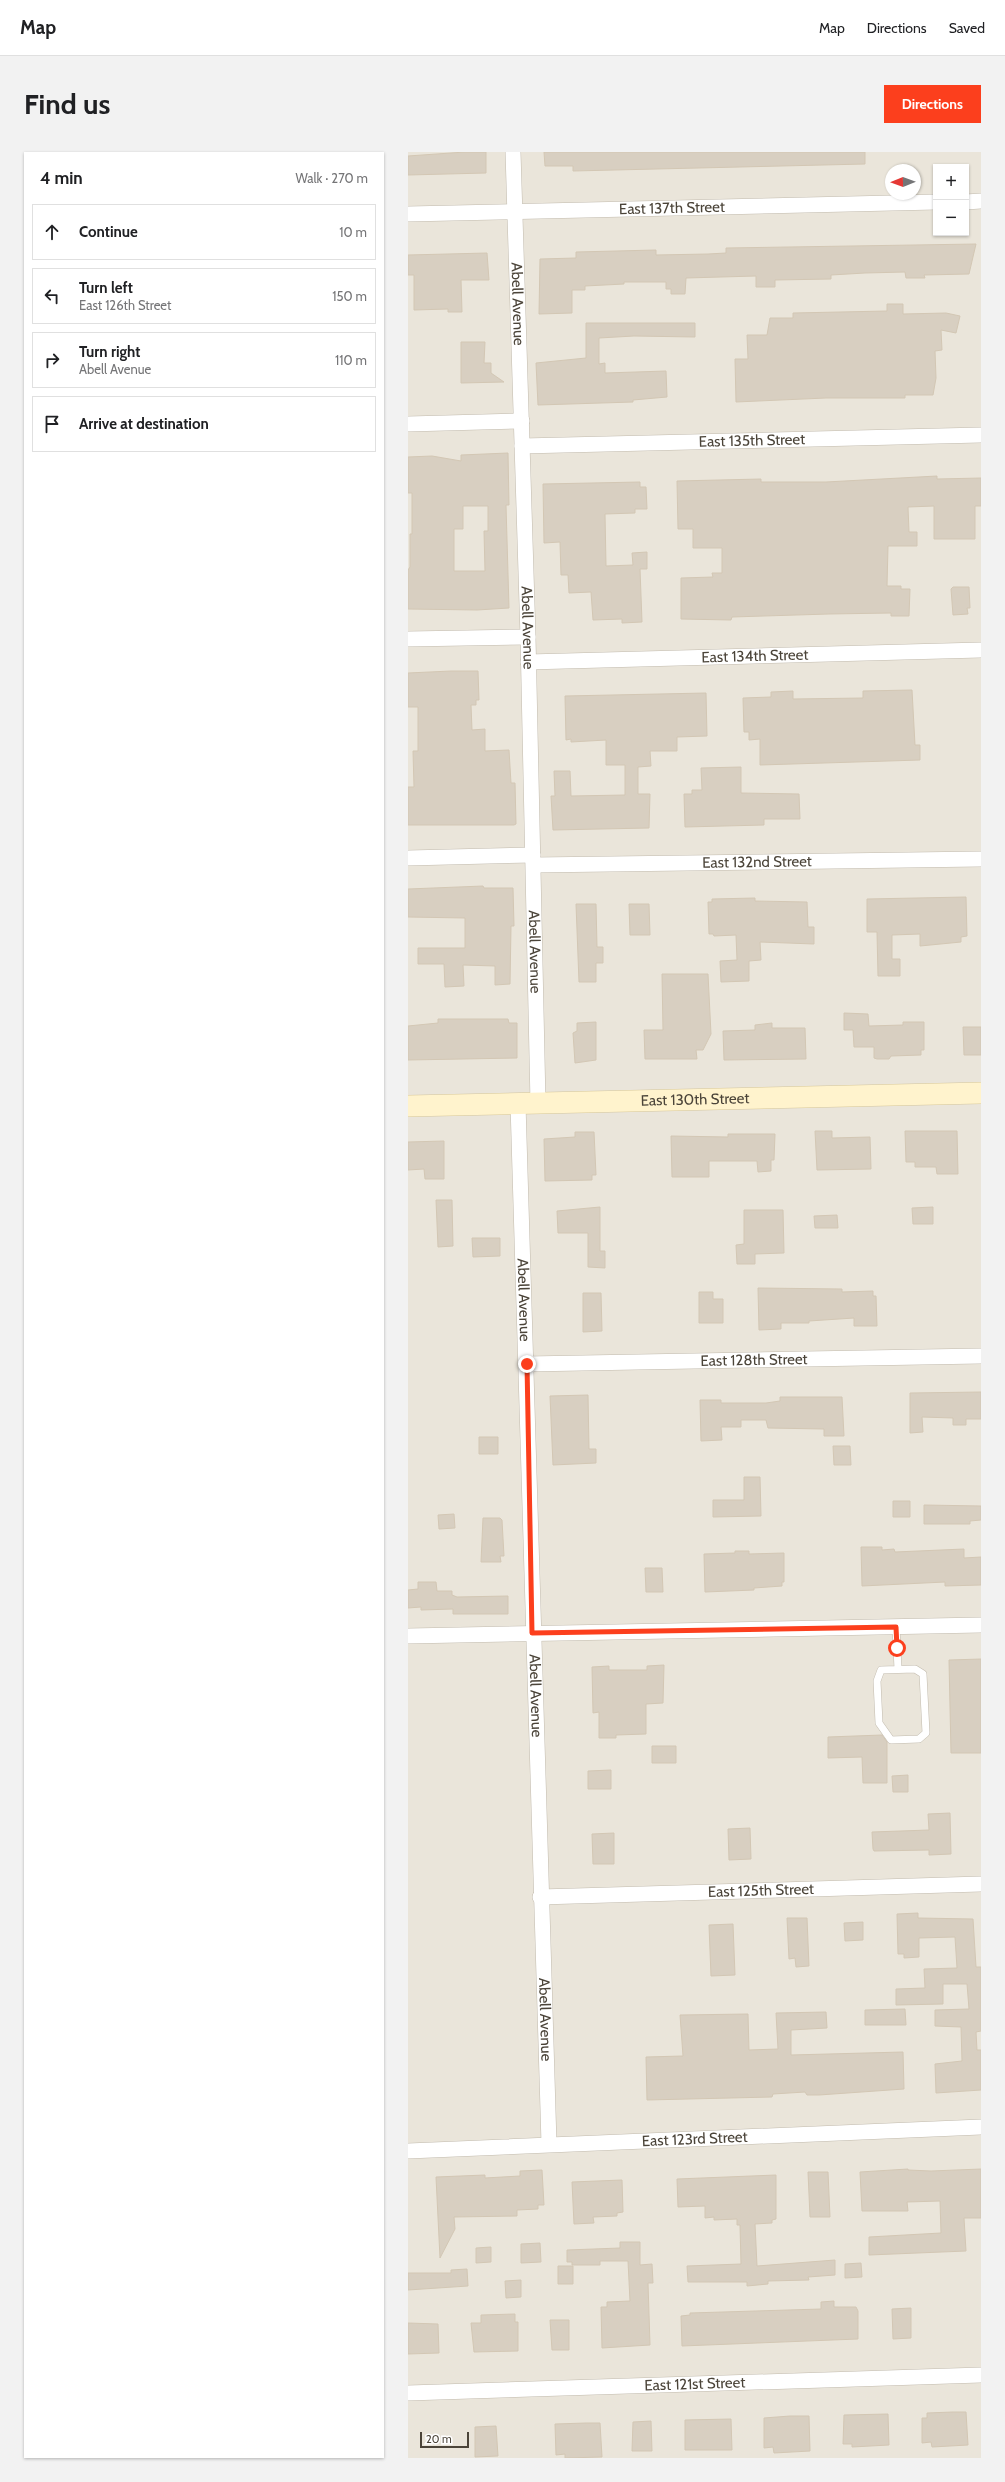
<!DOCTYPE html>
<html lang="en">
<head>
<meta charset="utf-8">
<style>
  :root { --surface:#fff; --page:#f2f2f2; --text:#202124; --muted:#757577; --line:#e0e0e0; --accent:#fc3f1d }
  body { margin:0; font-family:Cabin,sans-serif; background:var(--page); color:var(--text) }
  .controls { position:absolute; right:12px; top:12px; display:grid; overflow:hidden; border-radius:0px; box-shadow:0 1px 3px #0004 }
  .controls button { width:36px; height:36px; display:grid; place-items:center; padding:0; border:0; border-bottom:1px solid var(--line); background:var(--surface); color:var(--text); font:20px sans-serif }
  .compass { position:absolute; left:477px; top:12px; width:36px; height:36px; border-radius:50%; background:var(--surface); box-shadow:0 1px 3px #0004; rotate:269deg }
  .scale { position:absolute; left:12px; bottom:10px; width:49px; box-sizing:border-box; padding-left:4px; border:2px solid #4b4439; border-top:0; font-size:11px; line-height:14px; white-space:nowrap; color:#4b4439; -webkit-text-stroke:3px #fff; paint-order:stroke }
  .stop { position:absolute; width:12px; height:12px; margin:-9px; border:3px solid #fc3f1d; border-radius:50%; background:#fff }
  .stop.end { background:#fc3f1d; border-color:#fff; box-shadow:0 1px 4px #0008 }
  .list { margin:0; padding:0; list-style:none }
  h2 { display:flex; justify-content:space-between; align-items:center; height:52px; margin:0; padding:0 16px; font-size:17px }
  h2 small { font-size:13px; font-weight:400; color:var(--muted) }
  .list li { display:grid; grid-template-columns:26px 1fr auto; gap:12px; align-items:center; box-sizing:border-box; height:56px; margin:0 8px 8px; padding:0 8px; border:1px solid var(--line); border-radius:0px }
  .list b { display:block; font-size:15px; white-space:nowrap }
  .list p { margin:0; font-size:13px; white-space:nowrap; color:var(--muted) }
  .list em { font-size:13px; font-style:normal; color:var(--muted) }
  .icon { flex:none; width:22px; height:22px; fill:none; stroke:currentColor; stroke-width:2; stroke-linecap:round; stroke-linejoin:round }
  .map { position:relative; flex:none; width:573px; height:2306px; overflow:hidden; border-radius:0px }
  header { display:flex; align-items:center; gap:24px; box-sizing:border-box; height:56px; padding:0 20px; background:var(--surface); border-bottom:1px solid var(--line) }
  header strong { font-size:19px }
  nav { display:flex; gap:22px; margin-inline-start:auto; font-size:14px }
  .intro { display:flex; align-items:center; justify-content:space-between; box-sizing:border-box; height:96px; padding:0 24px }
  h1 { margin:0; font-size:28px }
  .button { padding:10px 18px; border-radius:0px; background:var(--accent); color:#fff; font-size:14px; font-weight:700 }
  main { display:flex; gap:24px; padding:0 24px }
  aside { flex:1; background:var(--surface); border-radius:0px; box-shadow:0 1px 3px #0004 }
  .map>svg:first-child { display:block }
  .residential { fill:#eae5da; fill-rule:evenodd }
  .building { fill:#d8cfc1; stroke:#d3c7b4; fill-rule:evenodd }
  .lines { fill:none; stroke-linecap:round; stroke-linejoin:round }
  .lane-casing { stroke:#c2bbae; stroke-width:8 }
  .street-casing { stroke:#c2bbae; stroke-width:16 }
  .secondary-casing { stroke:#d6c79b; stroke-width:22 }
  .lane { stroke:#fff; stroke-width:7 }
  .street { stroke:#fff; stroke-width:15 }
  .secondary { stroke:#fff3cd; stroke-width:21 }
  .route { stroke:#fc3f1d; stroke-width:5 }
  .labels { text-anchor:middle; stroke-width:3; stroke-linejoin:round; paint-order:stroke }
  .street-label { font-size:15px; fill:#4b4439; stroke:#fff }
</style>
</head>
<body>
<header>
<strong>Map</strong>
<nav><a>Map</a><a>Directions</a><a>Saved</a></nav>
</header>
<div class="intro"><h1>Find us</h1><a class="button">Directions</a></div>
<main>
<aside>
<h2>4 min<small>Walk · 270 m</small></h2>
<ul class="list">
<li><svg class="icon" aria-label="ahead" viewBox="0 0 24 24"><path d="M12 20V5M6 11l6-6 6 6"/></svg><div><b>Continue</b></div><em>10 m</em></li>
<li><svg class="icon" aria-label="left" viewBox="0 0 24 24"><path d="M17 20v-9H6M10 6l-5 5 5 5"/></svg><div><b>Turn left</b><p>East 126th Street</p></div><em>150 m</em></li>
<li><svg class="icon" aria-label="right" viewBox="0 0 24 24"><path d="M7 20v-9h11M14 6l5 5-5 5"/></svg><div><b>Turn right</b><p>Abell Avenue</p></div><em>110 m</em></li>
<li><svg class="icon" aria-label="arrive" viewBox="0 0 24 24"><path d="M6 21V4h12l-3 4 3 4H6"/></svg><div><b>Arrive at destination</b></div></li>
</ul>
</aside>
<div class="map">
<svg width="573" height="2306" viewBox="0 0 573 2306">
  <rect width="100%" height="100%" fill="#f6f3ec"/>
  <!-- residential -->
  <path class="residential" d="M0,0H573V2306H0ZM528,15H558V81H528ZM483,18H507V42H483Z"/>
  <!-- building -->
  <path class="building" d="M57,0H78V21L0,23V4Z
    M136,0H457V12L165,19V14H137Z
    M568,92L561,122L516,123L517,126H498L497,120L457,121L423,123V127L367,128V135H348V124L278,126L277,142H263V137H258V130H216V132L177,134V138H164V161L131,162L132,107L168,106V100L248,98V103L300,102L318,101V96Z
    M79,101L81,128H53L54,160H40V157L6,158V123H0V103Z
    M479,152H495V162L538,161L552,164L548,181L533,178L534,198L527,199L528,226L525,243H497V246H418L328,250L327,207H340L339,183H359L362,166H385V161L479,159Z
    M178,171H287V185L226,184L191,186V212L197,211V221L258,219L259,245L225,248V250L130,253L128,211L178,206Z
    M53,190H77L76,211H83V221L96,230L53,231Z
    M100,301L101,353H98L101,456L69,458L0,457V418L2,415V382H4V341H0V305L24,304L53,309V303ZM55,354H80V379H76L77,419H46V377H55Z
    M529,324V327L573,326V354H567V387H526V354L500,355L501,380H509V394H480L479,434H493V437H502L501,464H483V461L421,462L324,465L323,468L273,467V426L305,425L304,421H314V396H285V377H270L269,329L353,327V330H418Z
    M232,330V335H238L239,357H227V361L197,362L198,414L225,413L224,401L239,400V417H232L234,470L214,471V467L185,468L183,440L161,441L160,423H153L152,390L136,391L135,332Z
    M545,435H561L562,456H559L560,462L545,463L543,437Z
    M43,519H70L71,548H68V553H63L64,578L77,577V599L101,598L103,631H107L108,672L106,673H0V635H6L5,599H10V555H0V521Z
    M504,538L507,593H512V608L352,613V587L341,588V580H336L335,546L363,545V540L385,539V547L455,546V539Z
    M298,541L299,584L269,585V599H242L243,614L230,615V642H242L241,676L145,678L143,644H147L146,619H162L163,644L217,643V613H198V588L163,590V587L158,588L157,544Z
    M333,615V641L391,642L392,667H356V673L277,675L276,642H284V638H294L293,616Z
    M75,734L76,736H105L106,774H103L102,832L87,833V814L55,813L56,834L37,835L36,812H10V796H57V766L0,765V737Z
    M558,745L559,784L553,785V790L512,794V782L484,783V807H492V824H470L469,780H459V747Z
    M347,746V749L399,750L400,775H406V792L352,790L353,808L341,809V829L313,830L312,809L329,808L328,783L306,784L305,782H301L300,750H304V747Z
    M168,752H188L189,795H195V811H188V830H171Z
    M221,752H241L242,783H222Z
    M254,822H300L303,882L295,898H288L289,907H237L236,878H255Z
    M436,861L460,862L461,874L495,873V870H516V898H513V903L483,904L481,907H469L466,906V895H446L445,878H436Z
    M30,867H100L101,871H109V906L0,908V874L30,871Z
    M188,870V908L167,911L165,881L169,879V871Z
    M364,871V876H397L398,907L316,908L315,879L347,878V873Z
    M555,875H573V903H556Z
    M407,979H424V986L462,985L463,1017L409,1018Z
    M497,979H549L550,1022H529L528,1015H507V1010H498Z
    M167,980H186L188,1023H184V1028L137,1029L136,987L167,985Z
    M320,982H367L366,1008H363V1019L350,1020L349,1009H301V1025H264L263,984L320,985Z
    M36,989V1027H17L16,1017L0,1018V990Z
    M28,1048H44L45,1094L30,1095Z
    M192,1055V1099H197V1116L180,1115V1081H150L149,1059Z
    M525,1055V1072H505L504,1056Z
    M336,1058H375L376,1101L347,1102V1112H329L328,1093L336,1092Z
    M429,1063L430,1076H407L406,1064Z
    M64,1086H92V1104L65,1105Z
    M350,1136L434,1137V1140L465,1139V1144H468L469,1174H446V1166L401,1169V1171H373V1177L351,1178Z
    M291,1140H305V1147H315V1171H291Z
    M175,1141H193L194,1179L175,1180Z
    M573,1240V1267H558V1273H545V1266L514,1265L515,1280L502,1281V1241Z
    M180,1243L181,1297H188V1311L145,1313L142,1244Z
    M372,1245H434L436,1284H416V1277L360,1276L358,1268H333V1275H313L314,1288L293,1289L292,1248H313V1251H358L372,1249Z
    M71,1285H90V1302H71Z
    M425,1294H442L443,1313H426Z
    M336,1325H352L353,1364L305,1365V1348H336Z
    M485,1349H502V1365H485Z
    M516,1353L573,1354V1368L562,1369V1372H516Z
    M46,1362L47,1376L31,1377L30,1363Z
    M75,1366H92L94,1368L96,1404H92L93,1410H73Z
    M453,1395H474V1398L486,1397L487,1400L556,1397V1406L573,1405V1433L537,1434V1430L454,1434Z
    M327,1399H341V1402L376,1401V1430H374V1434L346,1436V1438L297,1440L296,1402L327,1401Z
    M237,1416H254L255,1440H238Z
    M10,1430H28L29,1439H44V1443L49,1445L100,1444V1462H45V1457L13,1458V1455L0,1456V1438L10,1437Z
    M573,1507V1601H543L541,1508Z
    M256,1513L255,1551L238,1552V1582L208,1583V1586H191V1560L185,1561L184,1515L201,1514V1518H239V1514Z
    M474,1583L479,1590V1631H455L454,1605L420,1606V1585Z
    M244,1594H268V1611H244Z
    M203,1618V1637H180V1619Z
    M500,1623V1640H485L484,1624Z
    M542,1661L543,1702L521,1703V1698L466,1699L465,1697L464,1680L521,1678L520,1662Z
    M342,1676L343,1707L321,1708L320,1677Z
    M206,1681V1712H185L184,1682Z
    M510,1761V1766L565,1767L568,1815H573V1879L568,1880L569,1898H573V1938L528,1941L527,1912L554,1909L553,1875L527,1874V1858L561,1857L559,1832H535V1852L488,1853V1837L517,1836L516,1817L549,1816L547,1785L511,1786V1805L496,1806V1802H490L489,1762Z
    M379,1766H399L401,1814L388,1815L387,1806L381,1807Z
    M455,1770V1788L437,1789L436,1771Z
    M325,1772L327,1823L303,1824L301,1773Z
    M497,1857L498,1873H457V1858Z
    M418,1860L419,1876L383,1878V1903L495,1900L496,1937L411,1943H399L397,1940L365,1942L364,1945L239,1948L238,1905L275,1904L272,1863L340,1862L341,1898L370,1897L368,1861Z
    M500,2017V2018L523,2019L573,2017V2066H556L558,2099L461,2103V2085L533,2081L532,2049L499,2050L500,2059H454L452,2020Z
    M134,2018L136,2053H130V2057L109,2058V2064L46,2065L47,2077L32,2106L28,2025L77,2023V2026L112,2024V2019Z
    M400,2020H420L422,2065H402Z
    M368,2023V2067L364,2068V2071L347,2072L349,2114L427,2108V2123L400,2125L401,2128L360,2129V2132L339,2134V2130H280L279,2114L333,2112L332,2073H329V2067L306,2068V2065L297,2066V2054L270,2055L269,2027Z
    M214,2028L215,2060L209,2061V2064L185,2065L186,2071L166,2072L164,2030Z
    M212,2090H232V2113L244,2112L245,2131H240L242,2193L194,2196L193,2155H199V2150L222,2149L220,2109H192V2113H164V2110H159V2098L212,2096Z
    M132,2091L133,2110L113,2111V2092Z
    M83,2095V2110L68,2111V2096Z
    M453,2111L454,2125L437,2126V2112Z
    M150,2114H165V2132H150Z
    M59,2117L60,2134L0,2138V2121H43V2118Z
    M113,2128V2145L98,2146L97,2129Z
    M426,2149V2155H448L450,2159V2187L274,2194L273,2164L282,2163V2161L413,2157V2150Z
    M503,2156V2186L485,2187L484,2157Z
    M107,2162V2170H110V2199L66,2200L63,2171H73V2163Z
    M142,2168H161V2198H144Z
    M0,2171L30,2172L31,2201L0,2202Z
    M545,2260H558L560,2293L524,2295L523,2290L514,2291V2266H519V2261Z
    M480,2262L481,2293L444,2295V2292H435L436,2263Z
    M382,2264H401L402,2299L366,2301L365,2295L356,2296V2266Z
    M323,2267L324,2298H277V2268Z
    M243,2269L244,2299H224L225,2270Z
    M178,2271H192L194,2305L157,2306V2302L148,2303L147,2272Z
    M88,2274L90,2304L67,2305V2275Z"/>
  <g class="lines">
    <defs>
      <path id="lane" d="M488,1475L490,1517
        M507,1517L515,1522L518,1581L511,1587L483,1588L471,1571L469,1529L473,1518Z"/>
      <g id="street">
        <path id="s1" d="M105,0L120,485L130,951"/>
        <path d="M558,50L573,49"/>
        <path id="s2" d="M0,62L528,50"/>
        <path d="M0,272L114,269"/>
        <path id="s3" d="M114,294L573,283"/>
        <path d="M0,487L120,485"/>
        <path id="s4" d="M120,510L573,498"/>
        <path d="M0,706L125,703"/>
        <path id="s5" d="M126,713L573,707"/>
        <path id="s6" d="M110,952L141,1992"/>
        <path id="s7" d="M119,1212L573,1204"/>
        <path d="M0,1484L573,1473"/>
        <path id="s8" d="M132,1745L573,1732"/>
        <path id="s9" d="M0,1999L573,1975"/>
        <path id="s10" d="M0,2241L573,2223"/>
      </g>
      <g id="secondary">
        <path id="s11" d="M0,954L573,941"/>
      </g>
    </defs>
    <!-- lane casing -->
    <use href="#lane" class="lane-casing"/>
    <!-- street casing -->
    <use href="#street" class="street-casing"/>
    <!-- secondary casing -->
    <use href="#secondary" class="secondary-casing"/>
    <!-- lane -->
    <use href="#lane" class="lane"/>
    <!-- street -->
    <use href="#street" class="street"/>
    <!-- secondary -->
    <use href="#secondary" class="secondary"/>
  </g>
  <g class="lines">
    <!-- route -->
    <path class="route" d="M119,1212L124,1481L488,1475L489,1496"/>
  </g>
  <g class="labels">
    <!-- street labels -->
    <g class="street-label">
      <text dy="5" stroke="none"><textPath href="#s2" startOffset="264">East 137th Street</textPath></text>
      <text dy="5" stroke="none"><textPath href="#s1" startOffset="152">Abell Avenue</textPath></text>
      <text dy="5" stroke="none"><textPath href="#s3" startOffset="230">East 135th Street</textPath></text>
      <text dy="5" stroke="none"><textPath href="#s1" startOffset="476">Abell Avenue</textPath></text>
      <text dy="5" stroke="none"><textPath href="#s4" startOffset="227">East 134th Street</textPath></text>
      <text dy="5" stroke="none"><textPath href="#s5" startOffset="223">East 132nd Street</textPath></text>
      <text dy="5" stroke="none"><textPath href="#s1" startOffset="800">Abell Avenue</textPath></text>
      <text dy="5" stroke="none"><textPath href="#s11" startOffset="287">East 130th Street</textPath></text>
      <text dy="5" stroke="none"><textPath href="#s6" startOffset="196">Abell Avenue</textPath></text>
      <text dy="5" stroke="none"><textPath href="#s7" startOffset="227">East 128th Street</textPath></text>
      <text dy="5" stroke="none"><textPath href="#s6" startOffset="592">Abell Avenue</textPath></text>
      <text dy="5" stroke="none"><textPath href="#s8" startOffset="221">East 125th Street</textPath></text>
      <text dy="5" stroke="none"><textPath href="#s6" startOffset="916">Abell Avenue</textPath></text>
      <text dy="5" stroke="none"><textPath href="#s9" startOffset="287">East 123rd Street</textPath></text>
      <text dy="5" stroke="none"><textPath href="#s10" startOffset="287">East 121st Street</textPath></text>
    </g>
  </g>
</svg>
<div class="controls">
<button>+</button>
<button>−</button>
</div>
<svg class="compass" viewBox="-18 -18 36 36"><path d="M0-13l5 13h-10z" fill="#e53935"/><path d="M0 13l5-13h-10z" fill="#757577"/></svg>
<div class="scale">20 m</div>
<div class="stop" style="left:489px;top:1496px"></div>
<div class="stop end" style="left:119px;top:1212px"></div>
</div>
</main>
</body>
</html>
